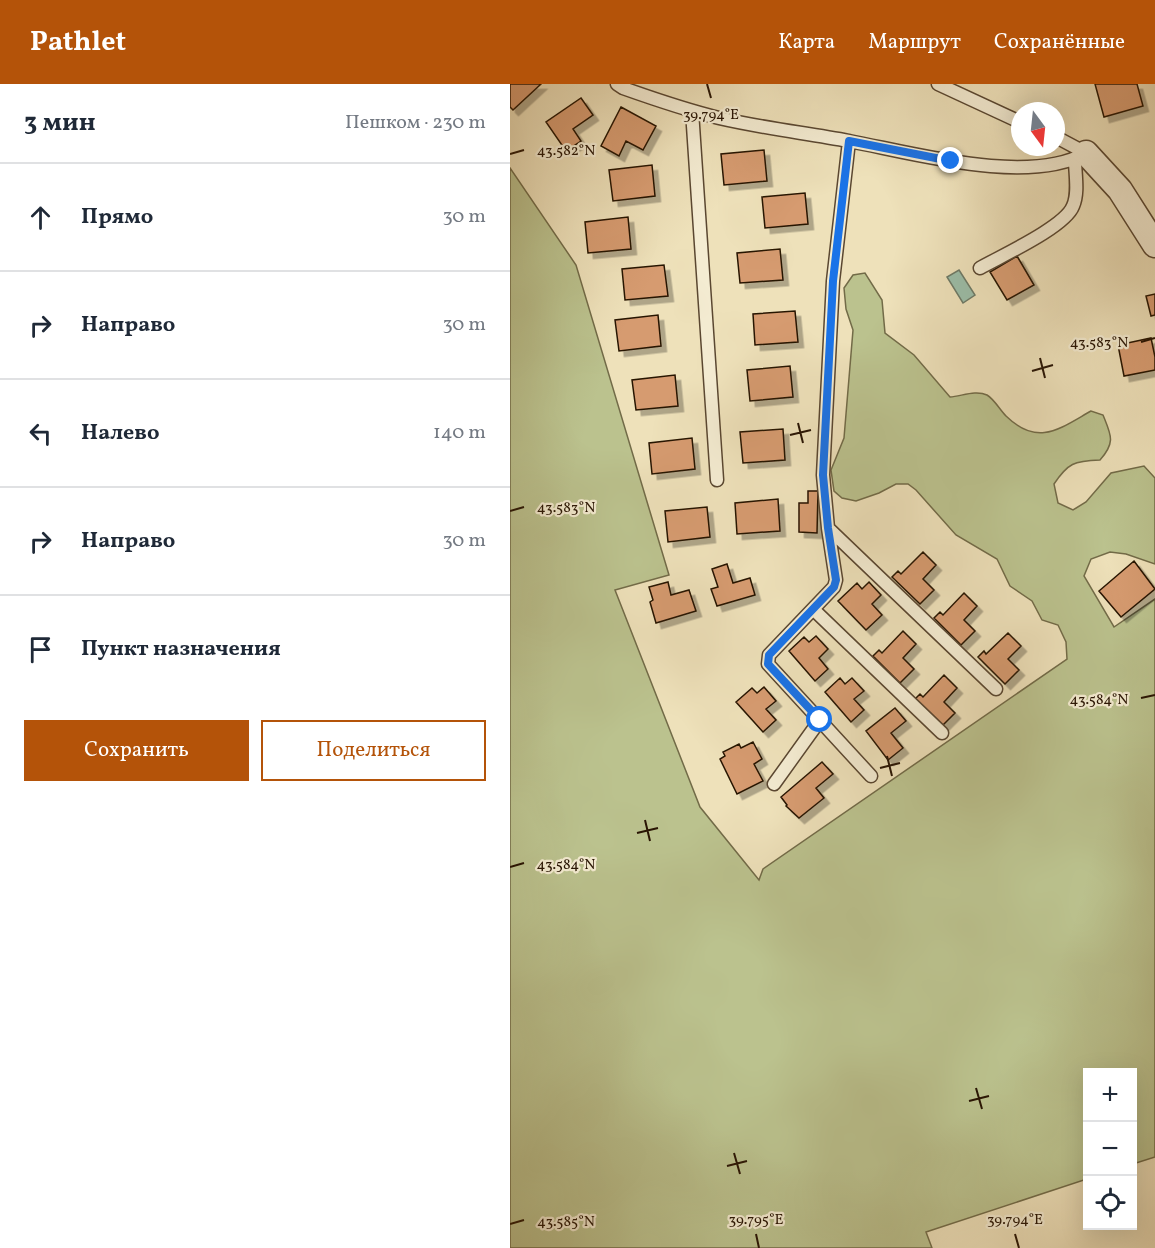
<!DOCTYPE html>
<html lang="ru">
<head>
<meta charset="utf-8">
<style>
  :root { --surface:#fff; --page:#f2f2f3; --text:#1f2937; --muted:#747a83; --line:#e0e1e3; --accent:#b45309 }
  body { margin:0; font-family:Vollkorn,serif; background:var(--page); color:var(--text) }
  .controls { position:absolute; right:18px; bottom:18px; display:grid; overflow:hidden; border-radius:0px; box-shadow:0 6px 24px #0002 }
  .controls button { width:54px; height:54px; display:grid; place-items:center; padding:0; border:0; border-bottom:2px solid var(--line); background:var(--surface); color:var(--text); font:30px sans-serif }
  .compass { position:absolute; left:501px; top:18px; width:54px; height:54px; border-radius:50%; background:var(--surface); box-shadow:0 6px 24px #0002; rotate:165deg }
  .stop { position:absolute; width:18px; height:18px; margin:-14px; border:4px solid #1a73e8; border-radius:50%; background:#fff }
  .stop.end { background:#1a73e8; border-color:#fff; box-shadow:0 2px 6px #0008 }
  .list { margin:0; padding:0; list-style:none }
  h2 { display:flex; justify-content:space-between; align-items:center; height:78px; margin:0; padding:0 24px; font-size:26px }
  h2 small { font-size:20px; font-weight:400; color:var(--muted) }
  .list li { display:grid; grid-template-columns:39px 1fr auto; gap:18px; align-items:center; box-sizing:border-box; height:108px; padding:0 24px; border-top:2px solid var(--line) }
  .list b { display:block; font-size:22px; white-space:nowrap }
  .list em { font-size:20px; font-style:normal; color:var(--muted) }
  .actions { display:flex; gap:12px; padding:18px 24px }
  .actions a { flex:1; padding:14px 0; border:2px solid var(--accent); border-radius:0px; text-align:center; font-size:21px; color:var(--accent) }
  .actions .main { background:var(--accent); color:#fff }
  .icon { flex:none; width:33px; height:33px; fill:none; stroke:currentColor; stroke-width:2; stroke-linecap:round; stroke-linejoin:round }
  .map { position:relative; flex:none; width:645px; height:1164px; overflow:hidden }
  header { display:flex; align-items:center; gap:36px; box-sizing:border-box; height:84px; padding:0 30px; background:var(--accent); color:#fff }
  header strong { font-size:28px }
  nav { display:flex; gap:33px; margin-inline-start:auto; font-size:21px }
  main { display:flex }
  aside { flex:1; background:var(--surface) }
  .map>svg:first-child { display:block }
  .green { fill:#bbc28e; stroke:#726b48; stroke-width:1.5 }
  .water { fill:#9bbea9; stroke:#6d7a67; stroke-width:1.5 }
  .building { fill:#d69b70; stroke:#281403; stroke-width:1.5; filter:url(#shadow) }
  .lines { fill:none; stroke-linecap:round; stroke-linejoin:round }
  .lane-casing { stroke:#5a4731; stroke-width:15 }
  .street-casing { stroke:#5a4731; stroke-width:27 }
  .lane { stroke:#f4ecd2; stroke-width:12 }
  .street { stroke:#f4ecd2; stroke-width:24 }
  .route { stroke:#1a73e8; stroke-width:8 }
  .ticks { fill:none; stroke:#281403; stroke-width:2 }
  .ticks-label { font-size:15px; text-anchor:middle; fill:#281403; stroke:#f4ecd2; stroke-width:4.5; stroke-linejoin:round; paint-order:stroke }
</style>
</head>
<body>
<header>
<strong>Pathlet</strong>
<nav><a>Карта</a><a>Маршрут</a><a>Сохранённые</a></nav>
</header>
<main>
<aside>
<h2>3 мин<small>Пешком · 230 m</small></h2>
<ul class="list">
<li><svg class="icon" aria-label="ahead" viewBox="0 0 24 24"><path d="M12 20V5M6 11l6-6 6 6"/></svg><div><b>Прямо</b></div><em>30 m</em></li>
<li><svg class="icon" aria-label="right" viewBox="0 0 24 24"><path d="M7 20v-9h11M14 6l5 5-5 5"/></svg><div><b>Направо</b></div><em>30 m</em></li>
<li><svg class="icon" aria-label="left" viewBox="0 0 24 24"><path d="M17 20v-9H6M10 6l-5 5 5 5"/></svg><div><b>Налево</b></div><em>140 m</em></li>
<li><svg class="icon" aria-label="right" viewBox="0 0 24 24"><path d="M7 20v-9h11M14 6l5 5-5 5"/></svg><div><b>Направо</b></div><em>30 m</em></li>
<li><svg class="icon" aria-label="arrive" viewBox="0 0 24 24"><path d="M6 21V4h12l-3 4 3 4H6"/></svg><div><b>Пункт назначения</b></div></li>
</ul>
<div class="actions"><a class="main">Сохранить</a><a>Поделиться</a></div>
</aside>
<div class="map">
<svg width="645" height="1164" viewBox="0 0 645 1164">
  <defs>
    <filter id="shadow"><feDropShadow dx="5.5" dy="5.5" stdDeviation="0" flood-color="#0004"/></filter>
  </defs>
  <rect width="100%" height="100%" fill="#eee1ba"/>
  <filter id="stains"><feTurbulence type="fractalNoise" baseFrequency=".00333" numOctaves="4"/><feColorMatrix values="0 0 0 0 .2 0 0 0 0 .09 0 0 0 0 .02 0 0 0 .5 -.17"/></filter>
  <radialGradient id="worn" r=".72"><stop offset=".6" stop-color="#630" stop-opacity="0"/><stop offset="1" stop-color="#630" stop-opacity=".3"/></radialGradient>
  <!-- green -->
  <path class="green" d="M0,84L66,181L159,491L105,506L190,723L249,796L253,785L557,575L556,558L548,541L532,536L522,517L500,502L487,475L446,451L406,406L398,400H386L369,409L346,417L332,414L324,407L321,386L334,354L343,246L336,225L334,204L343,191L355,189L372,216L375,249L404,271L440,313C452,312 466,306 477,311C484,315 490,326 496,332C528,363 549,345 581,327L593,331C601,351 606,358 590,376C564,377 558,379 544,400L548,419L563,426L576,418L601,389L634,382L645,394V480L616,470L600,468L581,475L574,492L604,543L645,515V1073L623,1080L622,988H578L577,1095L416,1148L422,1164H0Z"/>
  <!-- water -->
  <path class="water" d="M449,186L465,211L453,219L437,193Z"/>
  <!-- building -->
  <path class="building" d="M0,0H31L3,26L0,23Z
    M585,0H627L633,22L594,33Z
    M71,14L83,31L63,45L71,57L56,67L36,38Z
    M111,23L146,42L133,66L116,57L109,72L91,62Z
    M254,66L257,97L214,101L211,70Z
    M142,81L145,112L103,117L99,86Z
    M295,109L298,140L255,144L252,113Z
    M118,133L121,165L78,169L75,138Z
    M270,165L273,196L230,199L227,169Z
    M507,172L524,201L497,216L480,188Z
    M154,181L158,212L115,216L112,185Z
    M645,210V231L641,232L636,212Z
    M285,227L288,258L245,261L243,230Z
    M148,231L151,262L109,267L105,236Z
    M641,254L645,273V286L614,292L608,261Z
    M280,282L283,313L240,317L237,286Z
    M165,291L168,322L126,326L122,296Z
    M273,345L275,376L233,379L230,348Z
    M182,354L185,385L142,390L139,359Z
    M298,407H308L307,449L289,448V419H298Z
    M268,415L270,447L227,450L225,419Z
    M197,423L200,453L158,458L155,427Z
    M413,468L426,481L413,495L424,506L410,520L382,493L388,487L391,490Z
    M624,477L645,505L611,533L589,507Z
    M217,480L223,499L240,494L245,511L207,522L201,505L208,503L202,485Z
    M158,498L161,511L179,506L186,527L146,539L140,518L143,516L139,503Z
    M359,498L371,511L362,520L372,531L356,546L328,517L347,499L352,505Z
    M454,509L467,522L454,536L465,547L451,561L424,534L430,528L433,531Z
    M393,547L406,560L393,574L404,585L390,599L363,572L369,566L372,569Z
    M498,549L511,562L498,575L509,586L495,600L468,573L474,567L476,570Z
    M306,552L318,565L309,574L318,585L305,597L279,567L294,553L299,558Z
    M434,591L447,604L434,618L445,629L431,643L404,616L410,610L413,613Z
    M330,594L335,600L342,594L354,607L344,615L354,626L341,638L315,608Z
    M254,603L266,617L256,625L266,636L253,648L226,618L242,604L247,609Z
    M385,624L396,637L381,649L393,664L378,676L356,647Z
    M243,658L252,675L244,680L253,697L227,710L210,675L215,672L213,668L229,660L231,664Z
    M312,678L323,690L306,704L314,714L289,734L276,722L277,721L271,713Z"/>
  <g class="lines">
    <defs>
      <path id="lane" d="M107,0L113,4C144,15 176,26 209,34C252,44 296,49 339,57C403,69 518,102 576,69
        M428,0L510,38
        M182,27L207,396
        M546,53L576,69
        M339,57L323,197L313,391L318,444L486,605
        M470,184C491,172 555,143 563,122C569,109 565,90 565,75
        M318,444L326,496L324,503L259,571L258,580L361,692
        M303,525L432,649
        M264,700L310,636"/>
      <path id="street" d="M576,69L610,106L645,161"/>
    </defs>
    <!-- lane casing -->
    <use href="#lane" class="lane-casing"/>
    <!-- street casing -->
    <use href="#street" class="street-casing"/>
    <!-- lane -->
    <use href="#lane" class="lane"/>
    <!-- street -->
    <use href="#street" class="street"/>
  </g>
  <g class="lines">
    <!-- route -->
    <path class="route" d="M310,636L258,580L259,571L324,503L326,496L318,444L313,391L323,197L339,57L441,77"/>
  </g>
  <!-- ticks -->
  <path class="ticks" d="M197,0L201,14M0,70L14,66M631,258L645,254M530,274L535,294M522,287L543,281M288,339L293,359M280,351L301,346M0,427L14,423M631,614L645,611M377,672L382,692M370,684L390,679M135,736L140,757M127,749L148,744M0,783L14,779M466,1004L472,1025M459,1017L479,1012M224,1069L230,1090M217,1082L237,1077M0,1140L14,1136M246,1150L249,1164M505,1150L509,1164"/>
  <g class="ticks-label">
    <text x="201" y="35">39.794°E</text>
    <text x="56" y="71">43.582°N</text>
    <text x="589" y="263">43.583°N</text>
    <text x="56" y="428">43.583°N</text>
    <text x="589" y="620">43.584°N</text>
    <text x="56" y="785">43.584°N</text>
    <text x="246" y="1140">39.795°E</text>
    <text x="505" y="1140">39.794°E</text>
    <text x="56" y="1142">43.585°N</text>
  </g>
  <rect width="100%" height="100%" filter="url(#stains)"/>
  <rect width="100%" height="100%" fill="url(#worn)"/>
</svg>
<div class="controls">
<button>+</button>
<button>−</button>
<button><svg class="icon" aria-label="locate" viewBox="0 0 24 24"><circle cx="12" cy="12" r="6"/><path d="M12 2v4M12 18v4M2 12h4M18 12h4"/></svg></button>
</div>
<svg class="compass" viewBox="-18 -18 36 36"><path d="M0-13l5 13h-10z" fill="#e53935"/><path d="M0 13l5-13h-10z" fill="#747a83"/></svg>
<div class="stop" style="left:310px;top:636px"></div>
<div class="stop end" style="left:441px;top:77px"></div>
</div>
</main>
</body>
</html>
